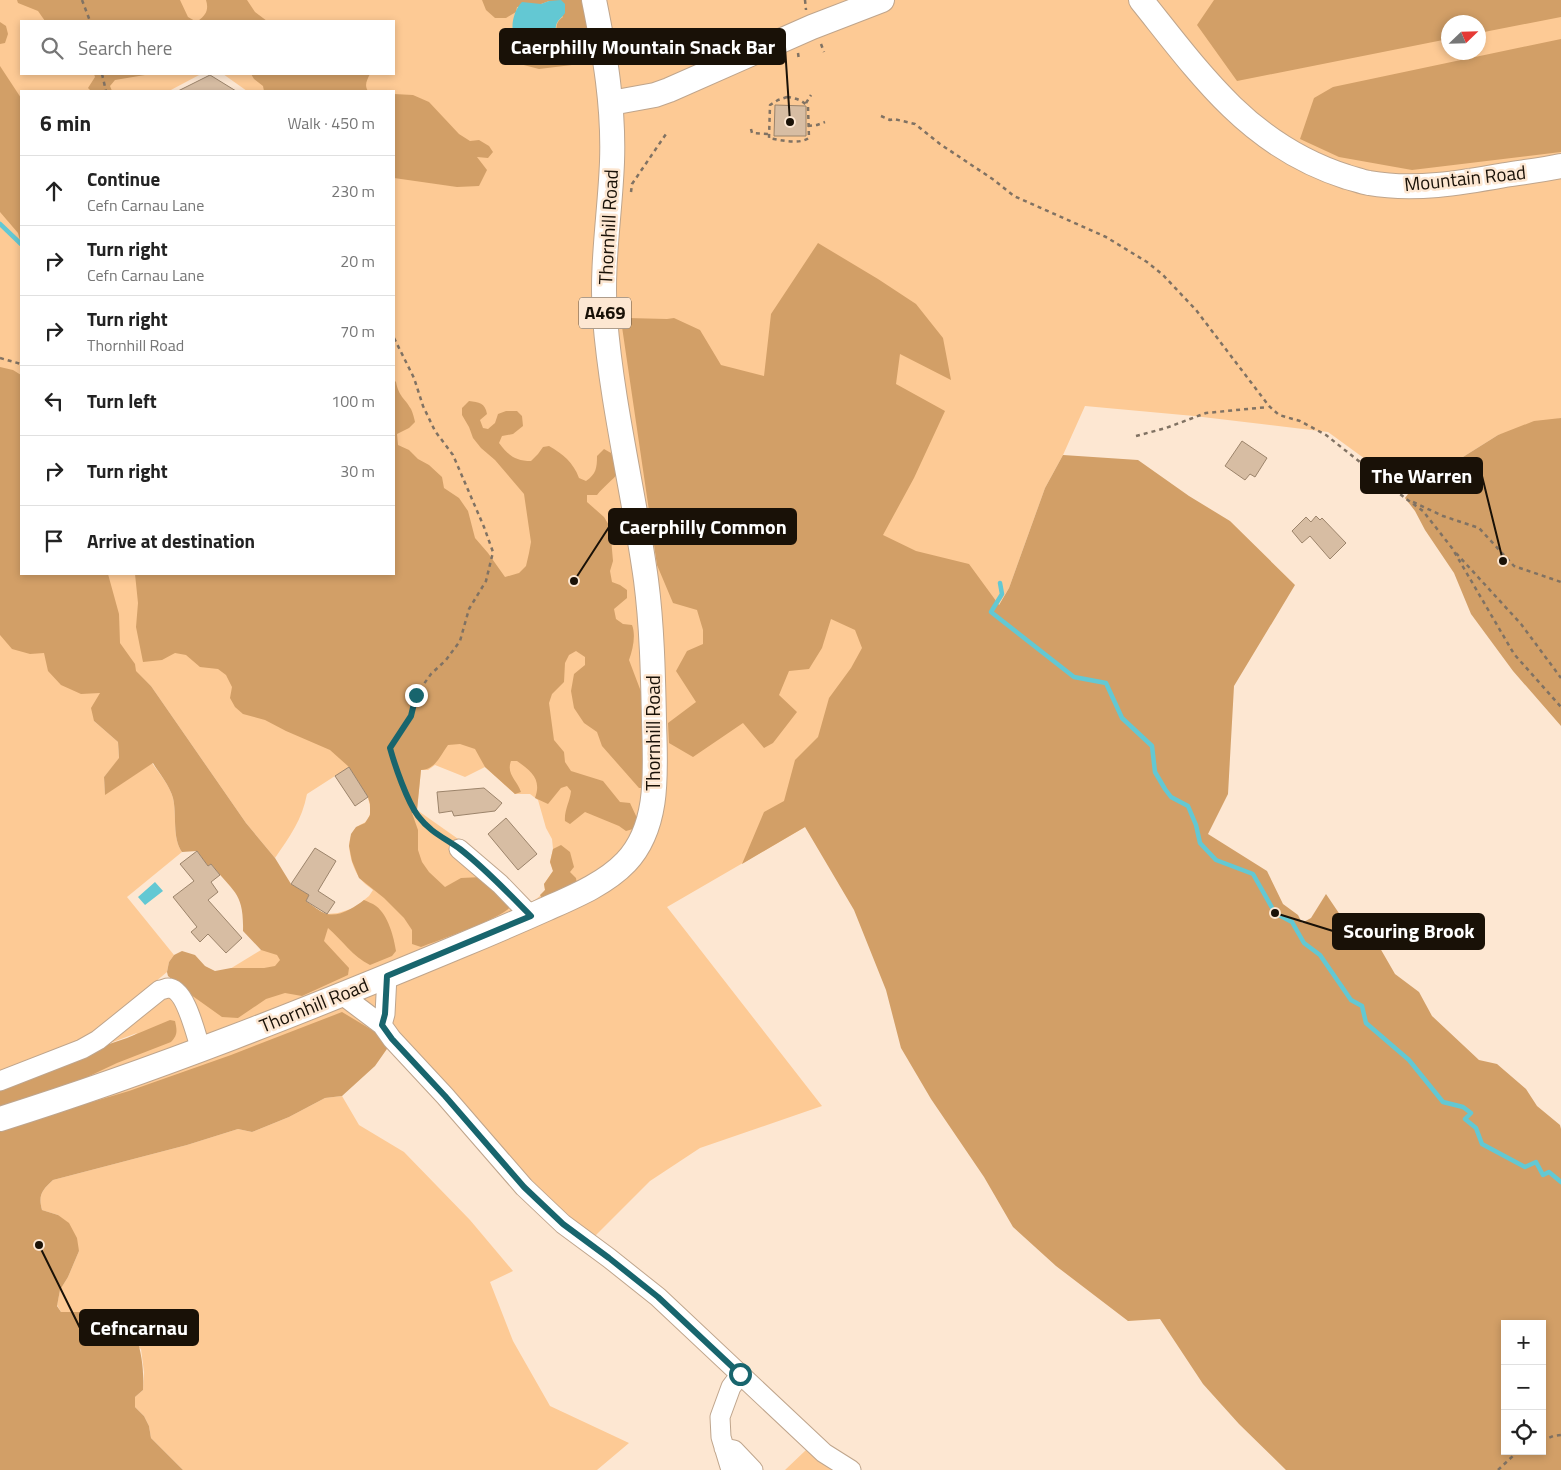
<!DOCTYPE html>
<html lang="en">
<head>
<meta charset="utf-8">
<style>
  :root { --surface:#fff; --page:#f2f2f2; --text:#222; --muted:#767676; --line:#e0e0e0 }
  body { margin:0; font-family:"Titillium Web",sans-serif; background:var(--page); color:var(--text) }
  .controls { position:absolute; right:15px; bottom:15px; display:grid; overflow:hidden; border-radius:0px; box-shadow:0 2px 8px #0003 }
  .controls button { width:45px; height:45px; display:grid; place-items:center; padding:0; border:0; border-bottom:1px solid var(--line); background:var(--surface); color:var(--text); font:25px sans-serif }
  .compass { position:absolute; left:1441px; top:15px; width:45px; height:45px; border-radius:50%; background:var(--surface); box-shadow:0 2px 8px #0003; rotate:67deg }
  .stop { position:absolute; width:15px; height:15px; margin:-11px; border:4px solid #18656d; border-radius:50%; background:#fff }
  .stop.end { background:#18656d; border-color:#fff; box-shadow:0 1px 5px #0008 }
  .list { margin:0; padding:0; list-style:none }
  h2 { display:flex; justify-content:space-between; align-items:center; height:65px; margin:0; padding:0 20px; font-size:21px }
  h2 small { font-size:16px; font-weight:400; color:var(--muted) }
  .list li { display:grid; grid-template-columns:32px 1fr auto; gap:15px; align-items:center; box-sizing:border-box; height:70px; padding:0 20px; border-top:1px solid var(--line) }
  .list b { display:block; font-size:19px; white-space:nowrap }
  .list p { margin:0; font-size:16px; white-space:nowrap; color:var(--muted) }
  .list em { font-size:16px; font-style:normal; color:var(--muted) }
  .icon { flex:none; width:28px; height:28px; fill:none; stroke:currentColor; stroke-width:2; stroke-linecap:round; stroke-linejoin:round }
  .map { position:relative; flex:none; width:1561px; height:1470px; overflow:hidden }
  .search { position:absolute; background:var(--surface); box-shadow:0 2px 8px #0003; left:20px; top:20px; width:375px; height:55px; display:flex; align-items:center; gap:12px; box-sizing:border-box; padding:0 18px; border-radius:0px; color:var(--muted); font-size:19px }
  .panel { position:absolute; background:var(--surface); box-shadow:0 2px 8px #0003; left:20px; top:90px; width:375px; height:485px; border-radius:0px }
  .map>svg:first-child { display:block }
  .green { fill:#fdca95; fill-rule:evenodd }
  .forest { fill:#d29f67; fill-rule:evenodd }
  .water { fill:#63c8d3 }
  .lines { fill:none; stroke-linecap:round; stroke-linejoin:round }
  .stream { stroke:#63c8d3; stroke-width:4.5 }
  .building { fill:#d7bda3; stroke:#9c846b }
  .minor-casing { stroke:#bfa58c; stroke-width:21 }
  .major-casing { stroke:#bfa58c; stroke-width:26 }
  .path { stroke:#807263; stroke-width:2.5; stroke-dasharray:4 4; stroke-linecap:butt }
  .minor { stroke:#fff; stroke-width:19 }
  .major { stroke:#fff; stroke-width:24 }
  .route { stroke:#18656d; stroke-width:6 }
  .labels { text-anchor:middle; stroke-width:5; stroke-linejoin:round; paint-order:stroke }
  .shield { fill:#fde7d2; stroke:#5d5144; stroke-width:1 }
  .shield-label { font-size:18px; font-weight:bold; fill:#191107 }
  .street-label { font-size:19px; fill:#191107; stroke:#fde7d2 }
  .leader { fill:none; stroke:#191107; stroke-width:2 }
  .callout-dot { fill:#191107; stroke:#fde7d2; stroke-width:2 }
  .callout { fill:#191107; stroke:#191107; stroke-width:2 }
  .callout-label { font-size:20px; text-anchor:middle; font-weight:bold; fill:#fff }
</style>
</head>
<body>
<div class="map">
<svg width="1561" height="1470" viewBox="0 0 1561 1470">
  <rect width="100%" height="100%" fill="#fde7d2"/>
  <!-- green -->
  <path class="green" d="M0,0H1561V418L1498,435L1455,462L1405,488L1328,432L1194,416L1085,406L1063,455L1045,488L1009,588L960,667L805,827L667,907L822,1106L700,1148L650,1181L595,1236L563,1217L510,1161L469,1111L399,1032L324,1074L261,1093L38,1107L137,1033L105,1045L155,1003L167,998L173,999L202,986L302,925L327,914L338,913L354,908L369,896L373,890C368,886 362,882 359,877C351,865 344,841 355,829C361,822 368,825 370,813C372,796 358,781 349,767L307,794C302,820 290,836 275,858L246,823L151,686L136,672L94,721L118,742L119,759L104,777L105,794L152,763C159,773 170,786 173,798C177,815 172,838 182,852L127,897L174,955L169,962L167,972L92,1035L0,1073ZM21,21H394V74H223L247,91H394V574H21V91H169L201,74H21ZM1448,22H1478V52H1448ZM435,765L465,777L485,767L515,794H530L538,800L546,828L552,839L553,849L550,862L553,871L544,884L545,890C541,895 536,901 529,902L471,848L417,810L421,770H428Z
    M342,1096L359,1125L404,1152L470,1220L513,1271L490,1282L513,1341L550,1406L629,1443L597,1470H183L151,1438L149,1426L144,1416L135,1407V1397L143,1390L144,1372L141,1349L95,1318L79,1312H61L57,1305L60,1290L68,1277L79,1251L58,1215L42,1210C38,1195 42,1190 53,1180L187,1145L238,1129L252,1132L289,1117L325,1098Z
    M806,1450L839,1470H785Z"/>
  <!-- forest -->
  <path class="forest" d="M17,0H180L188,17L195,21H45L38,11L18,3Z
    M206,0H247L255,12L267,21H198C206,15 209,10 206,0Z
    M482,0H582L591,39L586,52L572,65L539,69L516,63L504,46L508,41L520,36L530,41L546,52C549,47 554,42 555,36C558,28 554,23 563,17L549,1L541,4L517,7L516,12L506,18H495L486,10Z
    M1214,0H1561V17L1479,33L1478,22H1448V39L1237,81L1197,25Z
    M0,22L6,26L8,34L5,43L0,44Z
    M1561,39V152L1412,170L1339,157L1300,139L1314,98L1333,87Z
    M0,66L21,98V244L18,233L0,212Z
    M94,74H151L115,80L110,86L112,91H91L88,88L95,77Z
    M251,74H370C367,80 364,85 368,91H264L263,86L254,79Z
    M394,94L413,95L429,102L459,134L470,141L479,140L489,146L493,152L488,158L477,157L487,170L479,186L457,187L394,178Z
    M818,243L878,279L916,304L943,338L951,380L900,354L896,384L945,411L914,478L883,535L916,551L969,564L999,605L1009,588L1045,488L1063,455L1138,460L1189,496L1230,521L1295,585L1234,686L1228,794L1208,834L1267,871L1283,904L1298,915L1302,923L1311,918L1326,894L1351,931L1380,948L1395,974L1419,992L1432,1016L1479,1060L1497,1064L1526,1089L1537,1106L1560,1125L1561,1129V1470H1286L1239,1424L1203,1384L1160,1319L1128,1321L1056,1266L1013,1227L984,1177L931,1099L901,1048L886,990L854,910L805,827L742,864L764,812L784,801L795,760L818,737L829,698L851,668L862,648L855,630L831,619L822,648L809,669L789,671L779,695L797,712L773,743L764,748L743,723L693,757L669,743L668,723L696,702L676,671L687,651L703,644V630L697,610L673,603L657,565L621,320L627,318L667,319L674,318L700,330L721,365L764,376L771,314ZM1505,1324H1542V1451H1505Z
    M0,367L13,370L21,375V574H108L119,614L120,643L135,664L136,671L151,686L246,823L275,858L291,884L309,895L306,901C312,905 320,912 327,914C340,917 355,907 364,900C368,902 372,903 376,906C388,915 394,937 396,951L392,956L370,965C353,957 342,940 328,928L324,941L349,968L348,975L302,996L285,993L266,999L238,1018L222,1017L187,992L168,976L167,972L169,962L174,955L182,951L195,955L205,966L215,971L231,968H264L275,966L280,960L277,955L261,950L243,931C244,892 233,892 211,864L208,866L197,851L182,852C172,838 177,815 173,798C170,786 159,773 153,763L105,795L104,777L119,758L118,742L94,721L91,708L100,693L81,694L61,685L48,671L44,653L30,654L12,649L0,635Z
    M394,380L396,382C399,397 404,397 411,409C413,413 414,418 415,422L409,428L397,434L398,445L409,450L418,459L429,465L442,477L444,488L459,498L468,511L475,538L488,553L505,577L519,573L526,566L529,553L531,542L524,494L495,460L481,448L473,438L469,427L462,415V408L469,401C479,402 485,403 487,414L480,420L483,428L488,429L495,423L498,414L506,411H517L522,416L523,426L513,434L502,436L499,443C508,455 515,461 531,461L538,454L543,447L549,446C563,454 573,462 579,478L586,481C596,474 597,468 597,456L604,449L611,453L619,472C612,481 604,486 597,495H587V502L604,517L610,527L613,561L610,571L612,582L620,585L627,590V598L614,609L616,619L623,624L632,625C636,635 633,649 629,660L643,697L644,788H639L602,746L597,732L584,723L574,708L571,691L574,674L585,665V657L576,651L569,655L565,663L564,682L552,694L549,703L554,740L564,752L565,762L571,771L603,781L620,802L630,803L637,818L633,829L626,831L619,826L585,812L570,824L565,821C564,811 570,801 571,791L567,786L561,788L548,804L535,798C542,779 531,771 517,761H511C506,774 517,780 521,792L515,794L485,767L475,749L460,744L448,745C440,756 436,769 421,770L417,810L412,813L418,830V850L422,862L429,872L445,887L461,878L482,877L511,906C504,918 437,941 421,947L412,944V930L404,918L384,898L359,878L352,861L349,846L351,834L356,827L365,823L370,815V804L368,797L349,767L330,750L286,731L265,720L243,714L235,707L230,698L232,687L226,675L218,669L200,667L186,655L175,653L162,660L143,662L136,627L138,603L135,574H394Z
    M1561,418V726L1513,671L1471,614L1454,573L1425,530L1415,511L1405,498L1408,494L1405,488L1455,462L1498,435L1534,421Z
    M561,845L570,852L574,867L570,872L576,878L577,885L544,901L540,895L545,890L544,884L553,871L550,862L553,849Z
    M342,1012L387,1039L389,1046L375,1066L342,1096L325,1098L289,1117L252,1132L238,1129L187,1145L53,1180C42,1190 38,1195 42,1210L58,1215L69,1223L77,1238L79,1251L68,1277L60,1290L57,1306L61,1312H79L119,1326L136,1336C142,1354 144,1371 143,1390L135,1397V1407L144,1416L149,1426L151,1438L183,1470H0V1129L129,1091L231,1055Z
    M170,1020L175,1021C177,1030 178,1035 171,1042L117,1063L47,1096L0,1112V1081L127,1038Z"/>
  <!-- water -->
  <path class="water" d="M561,0L565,4V13C562,18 557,20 556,26C554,36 560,43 555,51L546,52L530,41L513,32C511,22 515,9 522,2L541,4L549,1Z
    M155,882L163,891L145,905L138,897Z"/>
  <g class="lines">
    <!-- stream -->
    <path class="stream" d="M0,224L21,244
      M1000,583L1002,594L991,612L1074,677L1106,683L1122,718L1152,746L1155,772L1165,789L1171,797L1188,806L1196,825L1200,843L1216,860L1253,874L1275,913L1292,922L1304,943L1320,955L1351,1000L1362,1006L1366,1023L1409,1060L1443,1102L1463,1107L1471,1113L1465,1119L1476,1128L1482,1144L1525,1167L1536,1162L1543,1175L1549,1172L1561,1182"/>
  </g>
  <!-- building -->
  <path class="building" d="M210,75L236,91H178Z
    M775,105L806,106V136H774Z
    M1242,441L1267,458L1255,477L1250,474L1245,480L1225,466Z
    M1316,516L1320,520L1322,518L1346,543L1330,559L1310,536L1302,543L1292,531L1306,517L1311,522Z
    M349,767L368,797L355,806L335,776Z
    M484,788L502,803L495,811L454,816L452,811L439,813L437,792Z
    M506,818L537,854L518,870L488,834Z
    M315,848L336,861L318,891L335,902L327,914L306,901L309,895L291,884Z
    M197,851L208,866L211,864L220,875L211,882L218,892L208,900L242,938L226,953L208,934L200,942L191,932L197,927L173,897L194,881L180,864Z"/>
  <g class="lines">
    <defs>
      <path id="minor" d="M459,849L500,884L531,916
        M341,994L382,1025L392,1039L445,1096L524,1187L563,1224L609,1258L658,1297L824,1453L851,1470
        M382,1025L385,1014L387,976
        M0,1081L82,1049L98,1040L160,990C163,990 166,988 168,988C186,988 196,1036 201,1050
        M724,1448L734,1450L753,1470
        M731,1470L721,1437L720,1417L731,1387L740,1375"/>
      <path id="major" d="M1141,0C1170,36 1198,74 1232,107C1265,139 1303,163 1347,177C1355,179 1362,182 1369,183C1414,191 1461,183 1505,175C1524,172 1543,170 1561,166
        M611,103L655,95L669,90L812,27L882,0
        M0,1119C156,1070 309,1009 460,946C489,934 517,922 546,909C573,897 605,884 626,862C661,825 655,767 654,720C653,673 652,626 646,580C634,493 612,406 605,318C601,266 610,214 612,162C614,107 605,54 594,0"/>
    </defs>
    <!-- minor casing -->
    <use href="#minor" class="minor-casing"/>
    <!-- major casing -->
    <use href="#major" class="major-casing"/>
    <!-- path -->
    <path class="path" d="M82,0L90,21
      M805,0L806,10
      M821,44L824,52
      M798,53L799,60
      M102,74L106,91
      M787,97C795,98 803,100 808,107L809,138C798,145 781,140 769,138L770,105L778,100Z
      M806,103L811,95
      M881,116L890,120L894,119L915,124L940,144L994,180L1014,196L1106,237L1147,262L1163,275L1196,310L1269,406L1279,415L1300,421L1326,435L1405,498L1423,511L1452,548L1514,654L1561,707
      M808,126L817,125L825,122
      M751,129L752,133L769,134
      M631,192L632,184L666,134
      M394,338L414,378L423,406L435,431L453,455L484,527L493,552L486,581L469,609L460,641L446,660L431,674L416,695L411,716L390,748C399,782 414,821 446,840
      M0,358L21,364
      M1136,436L1166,428L1206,413L1268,407
      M1413,502L1443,516L1479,528L1514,566L1561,582
      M1456,553L1521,624L1561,678
      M1542,1441L1553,1436L1561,1435
      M1498,1470L1515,1454L1520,1451"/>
    <!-- minor -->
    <use href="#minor" class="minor"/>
    <!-- major -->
    <use href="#major" class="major"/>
  </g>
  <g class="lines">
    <!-- route -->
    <path class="route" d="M416,695L411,716L390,748C395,766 407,801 418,816C431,833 445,838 460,849C486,869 508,893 531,916L387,976L385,1014L382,1025L392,1039L445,1096L524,1187L563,1224L609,1258L658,1297L740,1374"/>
  </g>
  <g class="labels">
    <!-- shield labels -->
    <rect class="shield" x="579" y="297.5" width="52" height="31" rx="4"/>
    <g class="shield-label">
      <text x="605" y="319">A469</text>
    </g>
    <!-- street labels -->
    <g class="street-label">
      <text transform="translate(1465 178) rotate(-6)" y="7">Mountain Road</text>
      <text transform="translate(608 227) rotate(-87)" y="7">Thornhill Road</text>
      <text transform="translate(653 733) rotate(-90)" y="7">Thornhill Road</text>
      <text transform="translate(314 1005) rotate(-22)" y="7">Thornhill Road</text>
    </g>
  </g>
  <!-- callouts -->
  <path class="leader" d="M790 122L785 47M1503 561L1482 476M574 581L609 527M1275 913L1333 931M39 1245L80 1328"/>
  <g class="callout-dot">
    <circle cx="790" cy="122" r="5"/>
    <circle cx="1503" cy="561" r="5"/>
    <circle cx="574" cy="581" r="5"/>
    <circle cx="1275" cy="913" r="5"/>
    <circle cx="39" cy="1245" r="5"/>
  </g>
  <g class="callout">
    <rect x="500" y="29" width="285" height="35" rx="5"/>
    <rect x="1361" y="458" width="121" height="35" rx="5"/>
    <rect x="609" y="509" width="187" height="35" rx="5"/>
    <rect x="1333" y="914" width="151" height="35" rx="5"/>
    <rect x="80" y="1310" width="118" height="35" rx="5"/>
  </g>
  <g class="callout-label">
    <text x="643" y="54">Caerphilly Mountain Snack Bar</text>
    <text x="1422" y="483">The Warren</text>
    <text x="703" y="534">Caerphilly Common</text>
    <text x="1409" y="938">Scouring Brook</text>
    <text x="139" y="1335">Cefncarnau</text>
  </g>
</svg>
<div class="controls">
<button>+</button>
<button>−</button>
<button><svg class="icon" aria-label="locate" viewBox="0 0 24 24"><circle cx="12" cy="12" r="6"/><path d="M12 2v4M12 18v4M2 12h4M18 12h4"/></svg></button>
</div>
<svg class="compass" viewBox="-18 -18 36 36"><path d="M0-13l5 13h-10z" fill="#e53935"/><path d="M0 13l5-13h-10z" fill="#767676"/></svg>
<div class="stop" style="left:740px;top:1374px"></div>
<div class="stop end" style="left:416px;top:695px"></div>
<div class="search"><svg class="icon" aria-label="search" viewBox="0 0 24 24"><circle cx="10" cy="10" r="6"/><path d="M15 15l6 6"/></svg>Search here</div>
<section class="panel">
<h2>6 min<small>Walk · 450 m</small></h2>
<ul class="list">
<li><svg class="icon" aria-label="ahead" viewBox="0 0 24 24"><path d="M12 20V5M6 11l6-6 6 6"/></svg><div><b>Continue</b><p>Cefn Carnau Lane</p></div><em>230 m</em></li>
<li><svg class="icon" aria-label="right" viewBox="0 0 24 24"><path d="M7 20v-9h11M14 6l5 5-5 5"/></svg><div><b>Turn right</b><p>Cefn Carnau Lane</p></div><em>20 m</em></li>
<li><svg class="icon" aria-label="right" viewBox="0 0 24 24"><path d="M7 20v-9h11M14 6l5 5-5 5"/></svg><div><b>Turn right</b><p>Thornhill Road</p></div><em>70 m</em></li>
<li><svg class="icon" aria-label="left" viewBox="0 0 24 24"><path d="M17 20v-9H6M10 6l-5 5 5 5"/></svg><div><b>Turn left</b></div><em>100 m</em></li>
<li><svg class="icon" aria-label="right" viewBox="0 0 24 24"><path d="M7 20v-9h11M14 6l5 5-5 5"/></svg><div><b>Turn right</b></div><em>30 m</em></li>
<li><svg class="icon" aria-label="arrive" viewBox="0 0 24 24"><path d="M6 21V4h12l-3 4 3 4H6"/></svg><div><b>Arrive at destination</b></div></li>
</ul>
</section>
</div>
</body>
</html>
